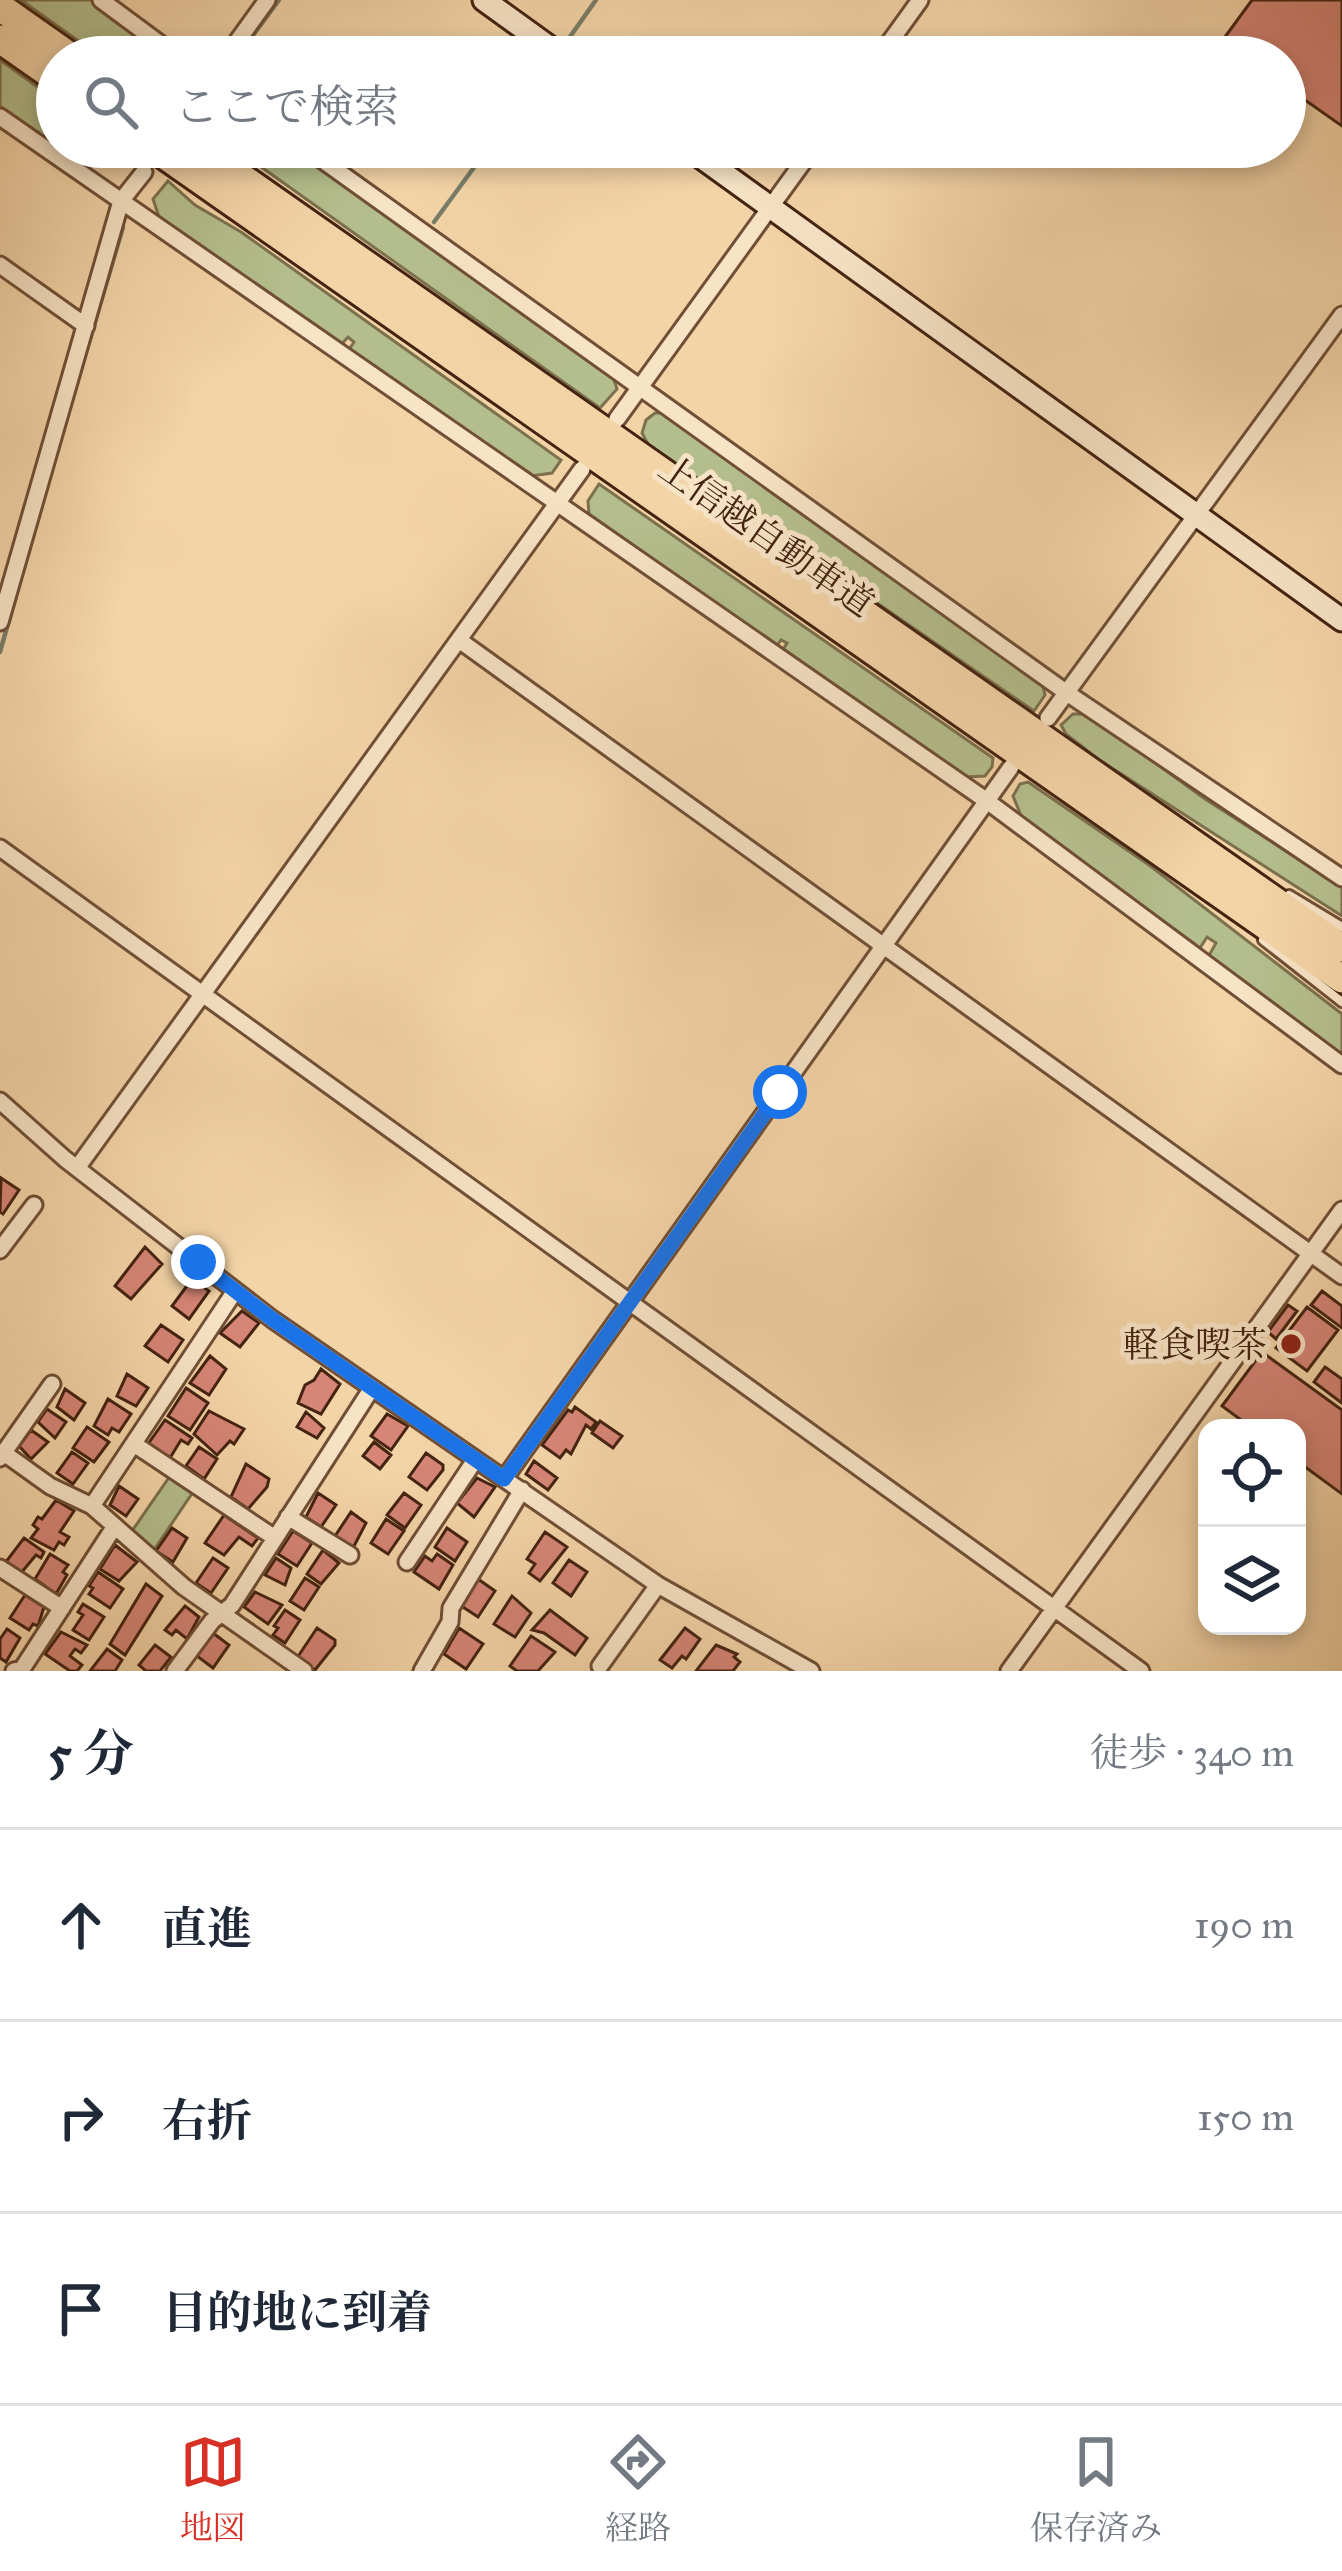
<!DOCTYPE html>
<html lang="ja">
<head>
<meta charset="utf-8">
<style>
  :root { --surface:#fff; --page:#f6f6f7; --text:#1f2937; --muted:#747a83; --line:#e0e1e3; --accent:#d93025 }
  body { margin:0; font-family:"IM FELL Great Primer","Noto Serif JP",serif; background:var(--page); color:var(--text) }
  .controls { position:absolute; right:36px; bottom:36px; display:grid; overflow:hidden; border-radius:24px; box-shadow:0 6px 18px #0003 }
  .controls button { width:108px; height:108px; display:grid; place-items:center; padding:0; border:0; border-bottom:3px solid var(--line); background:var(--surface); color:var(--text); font:60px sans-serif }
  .stop { position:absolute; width:36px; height:36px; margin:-27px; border:9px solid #1a73e8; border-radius:50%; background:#fff }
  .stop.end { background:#1a73e8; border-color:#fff; box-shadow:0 3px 12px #0008 }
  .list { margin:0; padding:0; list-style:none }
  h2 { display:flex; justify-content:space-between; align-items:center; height:156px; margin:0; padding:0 48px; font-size:51px }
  h2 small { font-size:39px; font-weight:400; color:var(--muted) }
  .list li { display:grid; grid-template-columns:78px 1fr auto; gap:36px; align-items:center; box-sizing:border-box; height:192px; padding:0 48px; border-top:3px solid var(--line) }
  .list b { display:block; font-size:45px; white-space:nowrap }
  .list em { font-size:39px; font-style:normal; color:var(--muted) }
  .icon { flex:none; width:66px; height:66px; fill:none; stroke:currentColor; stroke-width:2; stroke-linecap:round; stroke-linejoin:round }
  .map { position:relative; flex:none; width:1342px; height:1671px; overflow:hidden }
  .search { position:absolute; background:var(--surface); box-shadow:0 6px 18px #0003; left:36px; right:36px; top:36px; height:132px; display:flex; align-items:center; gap:30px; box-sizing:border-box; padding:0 42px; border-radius:66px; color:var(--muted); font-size:45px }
  .sheet { height:732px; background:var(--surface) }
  nav { display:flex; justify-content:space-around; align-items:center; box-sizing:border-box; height:168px; border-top:3px solid var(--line); background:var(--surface); font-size:33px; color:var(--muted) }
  nav a { display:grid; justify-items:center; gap:6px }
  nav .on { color:var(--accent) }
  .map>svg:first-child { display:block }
  .green { fill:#b4be8c; stroke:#7c704e; stroke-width:3 }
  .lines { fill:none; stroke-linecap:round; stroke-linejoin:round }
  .stream { stroke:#797d68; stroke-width:4.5 }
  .building { fill:#d68576; stroke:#442311; stroke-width:3 }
  .lane-casing { stroke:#704f36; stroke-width:14 }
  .street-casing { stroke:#704f36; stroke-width:21 }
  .secondary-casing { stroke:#442311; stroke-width:27 }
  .highway-casing { stroke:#442311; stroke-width:33 }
  .lane { stroke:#f7e3c6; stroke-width:8 }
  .street { stroke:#f7e3c6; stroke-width:15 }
  .secondary { stroke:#f7e3c6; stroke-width:21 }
  .highway { stroke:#f3d4a7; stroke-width:27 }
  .route { stroke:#1a73e8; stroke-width:15 }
  .poi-dot { fill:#8f2418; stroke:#f7e3c6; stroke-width:4.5 }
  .labels { text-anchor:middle; stroke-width:10; stroke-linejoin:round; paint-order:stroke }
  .street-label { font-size:36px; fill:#442311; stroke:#f7e3c6 }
  .poi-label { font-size:36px; fill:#442311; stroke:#f7e3c6; text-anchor:end }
</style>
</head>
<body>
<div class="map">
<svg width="1342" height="1671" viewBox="0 0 1342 1671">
  <rect width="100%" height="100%" fill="#f3d4a7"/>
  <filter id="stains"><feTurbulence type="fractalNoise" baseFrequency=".00167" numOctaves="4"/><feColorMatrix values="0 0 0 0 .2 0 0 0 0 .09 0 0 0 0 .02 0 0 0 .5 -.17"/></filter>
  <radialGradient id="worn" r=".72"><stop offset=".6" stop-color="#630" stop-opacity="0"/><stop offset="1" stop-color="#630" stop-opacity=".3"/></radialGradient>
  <!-- green -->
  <path class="green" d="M21,0H93L170,57H101Z
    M0,60L57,101V146L0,106Z
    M233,147H293L612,374L617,389L600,408Z
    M168,181L195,205L241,232L561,460L552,473L531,476L348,351L354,342L348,337L340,346L159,217L153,199Z
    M655,413H668L1042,682L1045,695L1034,711L649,446L642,433L646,420Z
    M599,484L993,758L992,767L985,776L965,777L782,651L787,643L781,640L776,647L589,514L588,501Z
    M1073,714H1088L1205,799L1342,887V916L1098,759L1066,734L1061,725Z
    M1028,782L1149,865L1342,1014V1059L1208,957L1216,943L1207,937L1200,948L1022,818L1013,796L1020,784Z
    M170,1476L193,1492L154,1550L132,1531Z"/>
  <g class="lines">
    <!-- stream -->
    <path class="stream" d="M567,41L596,0
      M237,57L279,0
      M434,222L489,147
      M57,451L123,227
      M0,652L41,508"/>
  </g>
  <!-- building -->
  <path class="building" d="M1252,0H1342V126L1285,86V57H1244L1222,41Z
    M1,1178L19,1190L3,1214L0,1212Z
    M145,1247L162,1264L131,1299L115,1286Z
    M192,1279L209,1291L189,1319L172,1306Z
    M1322,1291L1342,1306V1328L1311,1305Z
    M1288,1305L1297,1311L1276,1339L1268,1332Z
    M1307,1307L1338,1330L1307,1371L1276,1348Z
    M242,1311L259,1323L240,1347L220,1333Z
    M161,1325L183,1340L168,1362L145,1346Z
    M1262,1352L1342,1410V1494L1297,1461V1428H1252L1222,1406Z
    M210,1356L226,1369L209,1395L190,1383Z
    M1325,1367L1342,1379V1403L1314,1382Z
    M321,1369L340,1384L321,1414L298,1403L305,1385L314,1380Z
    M127,1374L148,1388L136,1406L117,1396Z
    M186,1388L208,1403L190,1430L168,1416Z
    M65,1389L85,1403L74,1420L57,1407Z
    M108,1399L131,1414L119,1432L112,1428L108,1435L94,1426Z
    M575,1407L596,1422L591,1429L586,1425L571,1454L566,1450L560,1458L542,1445L568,1410L572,1412Z
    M47,1409L66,1422L55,1438L38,1422Z
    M209,1411L244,1429L234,1444L230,1441L217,1455L194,1434Z
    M306,1412L324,1428L317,1438L297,1427Z
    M387,1414L408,1426L391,1450L371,1436Z
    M165,1420L192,1438L188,1444L181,1440L170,1458L148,1444Z
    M600,1421L622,1436L613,1448L592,1433Z
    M87,1427L109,1442L94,1462L73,1448Z
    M31,1430L48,1442L31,1459L19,1446Z
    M374,1442L391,1455L380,1469L363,1456Z
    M199,1447L217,1459L204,1479L186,1466Z
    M72,1452L88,1463L73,1484L57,1473Z
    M426,1453L443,1465V1470L427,1490L409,1477Z
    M534,1461L557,1478L548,1490L526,1474Z
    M246,1464L269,1479L267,1487L248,1509L231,1497Z
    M477,1478L495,1487L474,1517L457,1503Z
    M119,1486L138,1499L126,1516L110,1505Z
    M318,1493L336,1505L321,1527L306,1517Z
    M404,1493L421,1505L405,1528L387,1515Z
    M56,1500L74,1511L60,1532L69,1537L64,1545L59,1542L54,1550L31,1538L38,1529L33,1525L38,1517L42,1519Z
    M351,1512L366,1523L353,1548L335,1536Z
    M224,1515L258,1538L252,1546L239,1537L224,1555L205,1543Z
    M386,1519L404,1531L388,1554L371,1543Z
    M172,1528L187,1538L173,1562L156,1551Z
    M447,1528L467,1542L455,1561L435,1547Z
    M293,1531L312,1543L297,1566L278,1554Z
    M545,1532L567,1547L540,1581L529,1573L535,1564L527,1559Z
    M24,1538L44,1552L41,1558L36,1555L21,1573L5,1563Z
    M115,1545L137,1562L119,1581L100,1569Z
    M323,1550L339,1563L321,1584L307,1574Z
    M50,1554L68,1565L63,1572L67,1575L56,1594L35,1579Z
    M437,1554L453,1565L439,1589L414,1572L425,1556L432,1561Z
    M213,1558L228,1568L211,1593L196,1583Z
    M276,1558L291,1568L285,1585L265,1575Z
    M569,1560L587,1572L571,1596L553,1583Z
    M98,1572L123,1589L110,1608L89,1594L93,1588L89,1586Z
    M305,1578L319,1587L304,1610L290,1601Z
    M478,1579L495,1591L478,1617L460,1605Z
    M146,1584L162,1596L125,1655L110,1644Z
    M255,1592L282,1605L268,1624L244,1607Z
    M25,1595L44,1607L38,1626L33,1624L29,1630L10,1618Z
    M512,1596L531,1613L515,1637L494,1624Z
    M83,1604L104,1617L89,1640L73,1630L83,1615L78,1612Z
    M185,1606L199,1617L187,1639L176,1630L172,1635L165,1630Z
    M285,1610L300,1620L285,1643L273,1635L278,1628L274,1626Z
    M550,1610L587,1638L575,1655L544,1633L532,1630Z
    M317,1628L335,1640V1645L315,1670L297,1658Z
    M459,1628L483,1644L466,1669L444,1654Z
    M685,1628L700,1639L686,1659L682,1656L672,1668L660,1660Z
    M7,1629L20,1638L6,1662L0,1658V1639Z
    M61,1632L87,1645L81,1653L75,1649L70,1656L82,1665L77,1671H70L45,1654Z
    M213,1633L229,1645L213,1668L197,1656Z
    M531,1636L555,1652L538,1671H517L510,1666Z
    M155,1645L171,1657L160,1671H146L139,1665Z
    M716,1645L737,1654L734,1657L740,1662L733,1671H696Z
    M107,1649L122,1660L115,1671H90Z"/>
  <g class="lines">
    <defs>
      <path id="lane" d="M1289,895L1342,927
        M1263,940L1342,1002"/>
      <path id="street" d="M101,0L178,57
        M226,57L267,0
        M879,57L920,0
        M0,117L987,801L1342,1065
        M304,147L1067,693L1342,878
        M0,265L86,326
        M617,419L814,147
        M0,622L121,201L144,172
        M459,640L1342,1276
        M1048,718L1342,315
        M0,848L1141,1671
        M0,1101L65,1159L272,1319L658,1585L811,1671
        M77,1168L582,469
        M0,1250L34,1205
        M134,1444L275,1538
        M4,1453L50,1486L92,1506L184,1587L304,1671
        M0,1458L52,1384
        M504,1479L1011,767
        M92,1506L235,1291
        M288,1517L350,1555
        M407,1562L475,1460
        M0,1568L62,1608
        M600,1666L658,1585
        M14,1671L22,1669L115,1526
        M175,1671L212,1621L232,1605L372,1388
        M422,1671L450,1622L451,1608L522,1490
        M1009,1671L1342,1210"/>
      <path id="secondary" d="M484,0L563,57
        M687,147L1342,620"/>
      <path id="highway" d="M0,7L71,57
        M0,39L57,79
        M153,147L1342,979
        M198,147L1342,948"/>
    </defs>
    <!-- lane casing -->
    <use href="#lane" class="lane-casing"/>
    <!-- street casing -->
    <use href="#street" class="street-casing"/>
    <!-- secondary casing -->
    <use href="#secondary" class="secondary-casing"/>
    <!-- highway casing -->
    <use href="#highway" class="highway-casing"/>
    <!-- lane -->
    <use href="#lane" class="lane"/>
    <!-- street -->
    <use href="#street" class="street"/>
    <!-- secondary -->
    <use href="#secondary" class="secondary"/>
    <!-- highway -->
    <use href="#highway" class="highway"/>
  </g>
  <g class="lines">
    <!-- route -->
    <path class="route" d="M198,1262L272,1319L504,1479L780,1092"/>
  </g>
  <!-- markers -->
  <circle class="poi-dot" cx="1291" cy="1344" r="12"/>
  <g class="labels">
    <!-- street labels -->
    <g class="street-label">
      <text transform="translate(767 535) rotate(35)" y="13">上信越自動車道</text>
    </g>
    <!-- poi labels -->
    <g class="poi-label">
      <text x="1267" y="1357">軽食喫茶</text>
    </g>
  </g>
  <rect width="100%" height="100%" filter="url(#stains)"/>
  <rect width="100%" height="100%" fill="url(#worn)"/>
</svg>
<div class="controls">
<button><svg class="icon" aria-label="locate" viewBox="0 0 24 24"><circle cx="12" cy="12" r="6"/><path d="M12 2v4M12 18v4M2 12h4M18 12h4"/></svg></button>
<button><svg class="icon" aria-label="layers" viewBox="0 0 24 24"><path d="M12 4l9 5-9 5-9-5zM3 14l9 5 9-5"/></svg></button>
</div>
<div class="stop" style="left:780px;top:1092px"></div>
<div class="stop end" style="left:198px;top:1262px"></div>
<div class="search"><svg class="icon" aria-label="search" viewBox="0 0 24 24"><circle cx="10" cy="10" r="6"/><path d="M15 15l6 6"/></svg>ここで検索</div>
</div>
<section class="sheet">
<h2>5 分<small>徒歩 · 340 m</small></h2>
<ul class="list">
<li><svg class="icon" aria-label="ahead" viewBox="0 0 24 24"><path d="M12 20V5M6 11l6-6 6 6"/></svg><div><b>直進</b></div><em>190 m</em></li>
<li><svg class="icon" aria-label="right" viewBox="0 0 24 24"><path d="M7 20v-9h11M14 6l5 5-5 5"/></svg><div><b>右折</b></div><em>150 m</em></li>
<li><svg class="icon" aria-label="arrive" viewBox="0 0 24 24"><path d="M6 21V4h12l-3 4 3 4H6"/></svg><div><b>目的地に到着</b></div></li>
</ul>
</section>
<nav>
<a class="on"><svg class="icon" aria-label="map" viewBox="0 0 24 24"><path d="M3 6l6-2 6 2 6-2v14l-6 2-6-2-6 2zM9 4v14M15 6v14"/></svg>地図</a>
<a><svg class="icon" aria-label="directions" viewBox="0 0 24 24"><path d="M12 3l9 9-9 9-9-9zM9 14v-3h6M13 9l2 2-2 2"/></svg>経路</a>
<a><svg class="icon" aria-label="saved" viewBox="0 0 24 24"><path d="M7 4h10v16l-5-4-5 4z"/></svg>保存済み</a>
</nav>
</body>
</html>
